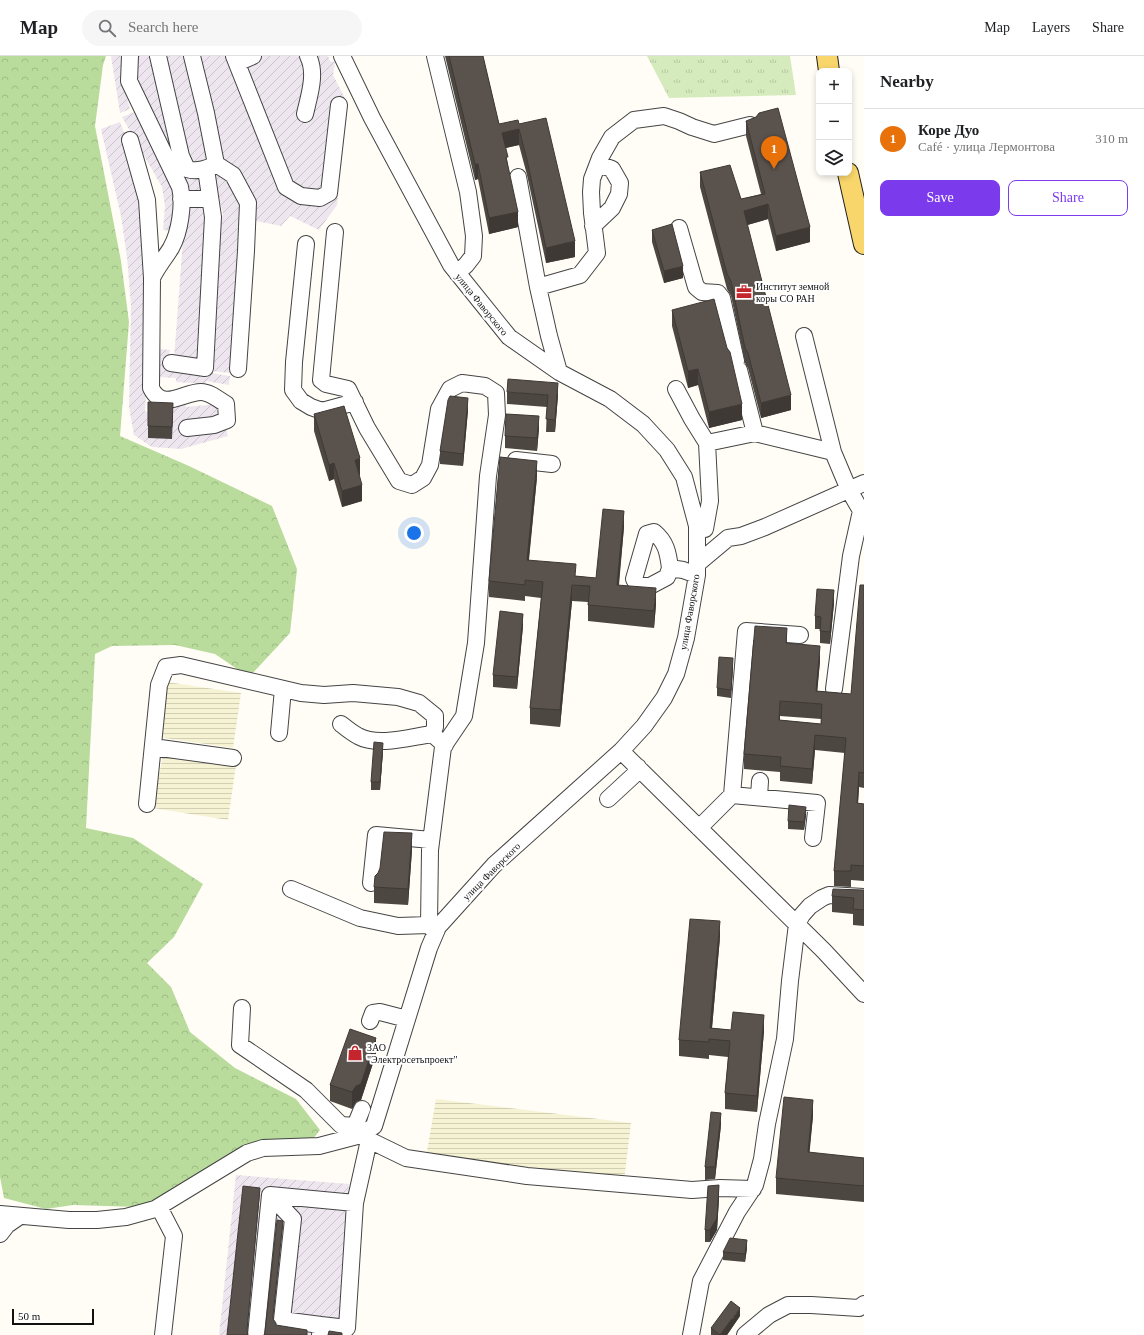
<!DOCTYPE html>
<html lang="en">
<head>
<meta charset="utf-8">
<style>
  :root { --surface:#fff; --page:#f6f6f6; --text:#202124; --muted:#757577; --line:#e0e0e0; --accent:#7c3aed }
  body { margin:0; font-family:Georgia,serif; background:var(--page); color:var(--text) }
  .controls { position:absolute; right:12px; top:12px; display:grid; overflow:hidden; border-radius:8px; box-shadow:0 2px 6px #0003 }
  .controls button { width:36px; height:36px; display:grid; place-items:center; padding:0; border:0; border-bottom:1px solid var(--line); background:var(--surface); color:var(--text); font:20px sans-serif }
  .scale { position:absolute; left:12px; bottom:10px; width:82px; box-sizing:border-box; padding-left:4px; border:2px solid #111; border-top:0; font-size:11px; line-height:14px; white-space:nowrap; color:#111; -webkit-text-stroke:3px #fff; paint-order:stroke }
  .you { position:absolute; left:414px; top:477px; width:14px; height:14px; margin:-10px; border:3px solid #fff; border-radius:50%; background:#1a73e8; box-shadow:0 0 0 6px #1a73e833 }
  .badge { display:grid; place-items:center; width:26px; height:26px; border-radius:50%; background:var(--accent); color:#fff; font-size:13px; font-weight:700 }
  .pin { position:absolute; translate:-50% -33px; filter:drop-shadow(0 1px 2px #0008) }
  .pin::after { content:''; position:absolute; top:21px; width:14px; height:12px; background:inherit; clip-path:polygon(0 0,100% 0,50% 100%) }
  .list { margin:0; padding:0; list-style:none }
  h2 { display:flex; justify-content:space-between; align-items:center; height:52px; margin:0; padding:0 16px; font-size:17px }
  h2 small { font-size:13px; font-weight:400; color:var(--muted) }
  .list li { display:grid; grid-template-columns:26px 1fr auto; gap:12px; align-items:center; box-sizing:border-box; height:60px; padding:0 16px; border-top:1px solid var(--line) }
  .list b { display:block; font-size:15px; white-space:nowrap }
  .list p { margin:0; font-size:13px; white-space:nowrap; color:var(--muted) }
  .list em { font-size:13px; font-style:normal; color:var(--muted) }
  .actions { display:flex; gap:8px; padding:12px 16px }
  .actions a { flex:1; padding:9px 0; border:1px solid var(--accent); border-radius:8px; text-align:center; font-size:14px; color:var(--accent) }
  .actions .main { background:var(--accent); color:#fff }
  .icon { flex:none; width:22px; height:22px; fill:none; stroke:currentColor; stroke-width:2; stroke-linecap:round; stroke-linejoin:round }
  .map { position:relative; flex:none; width:864px; height:1279px; overflow:hidden }
  header { display:flex; align-items:center; gap:24px; box-sizing:border-box; height:56px; padding:0 20px; background:var(--surface); border-bottom:1px solid var(--line) }
  header strong { font-size:19px }
  nav { display:flex; gap:22px; margin-inline-start:auto; font-size:14px }
  .search { width:280px; height:36px; background:var(--page); display:flex; align-items:center; gap:10px; box-sizing:border-box; padding:0 14px; border-radius:22px; color:var(--muted); font-size:15px }
  main { display:flex }
  aside { flex:1; background:var(--surface) }
  .map>svg:first-child { display:block }
  .industrial { fill:url(#industrial-furrows) }
  .farmland { fill:url(#farmland-rules) }
  .grass { fill:url(#grass-tufts) }
  .forest { fill:url(#forest-crowns) }
  .lines { fill:none; stroke-linecap:round; stroke-linejoin:round }
  .minor-casing { stroke:#444; stroke-width:18 }
  .major-casing { stroke:#222; stroke-width:22 }
  .minor { stroke:#fff; stroke-width:16 }
  .major { stroke:#f9d66b; stroke-width:20 }
  .wall { fill:#4d4742; fill-rule:evenodd }
  .shaded-wall { fill:#3f3936 }
  .building { fill:#5a524d; stroke:#3f3936; fill-rule:evenodd }
  .labels { text-anchor:middle; stroke-width:4; stroke-linejoin:round; paint-order:stroke }
  .poi-label { font-size:10px; fill:#111; stroke:#fff; text-anchor:start }
  .street-label { font-size:10px; fill:#111; stroke:#fff }
</style>
</head>
<body>
<header>
<strong>Map</strong>
<div class="search"><svg class="icon" aria-label="search" viewBox="0 0 24 24"><circle cx="10" cy="10" r="6"/><path d="M15 15l6 6"/></svg>Search here</div>
<nav><a>Map</a><a>Layers</a><a>Share</a></nav>
</header>
<main>
<div class="map">
<svg width="864" height="1279" viewBox="0 0 864 1279">
  <defs>
    <pattern id="industrial-furrows" width="10" height="10" patternUnits="userSpaceOnUse"><rect width="10" height="10" fill="#eee6ef"/><path d="M-1 1l2-2M0 10L10 0M9 11l2-2" fill="none" stroke="#cbc4cc"/></pattern>
    <pattern id="farmland-rules" width="6" height="5" patternUnits="userSpaceOnUse"><rect width="6" height="5" fill="#f6f3d4"/><path d="M0 2.5h6" fill="none" stroke="#d2cfb5"/></pattern>
    <pattern id="grass-tufts" width="24" height="20" patternUnits="userSpaceOnUse"><rect width="24" height="20" fill="#d5ebbd"/><path d="M3 7l-1-3M5 7V3M7 7l1-3M15 17l-1-3M17 17v-4M19 17l1-3" fill="none" stroke="#b6c8a1"/></pattern>
    <pattern id="forest-crowns" width="20" height="18" patternUnits="userSpaceOnUse"><rect width="20" height="18" fill="#b9dc9c"/><path d="M2 6a3 3 0 1 1 6 0M12 15a3 3 0 1 1 6 0" fill="none" stroke="#9ebc85"/></pattern>
  </defs>
  <rect width="100%" height="100%" fill="#fffdf5"/>
  <!-- industrial -->
  <path class="industrial" d="M111,0H124L121,20L130,53L120,57Z
    M127,0H328L330,5L335,6L333,19L348,48L337,149L319,174L290,160L281,170L251,164L242,157L240,172L230,317L210,315L220,171L223,158L219,142L178,141L174,175L163,174L165,150L162,131L122,61L135,56Z
    M120,66L129,90L141,144L148,299L145,356L170,354L169,350L185,345L186,351L217,348V364L225,368L228,380L181,393L152,391L134,379L129,351L131,250L127,201L121,160L101,73Z
    M186,144L208,146L197,307L174,303Z
    M160,293L170,294L167,310L230,320L229,329L206,325V328L176,326V322L159,321L158,312Z
    M236,1119L349,1128L338,1279H219Z"/>
  <!-- farmland -->
  <path class="farmland" d="M167,626L241,637L233,692L158,681Z
    M163,698L236,709L228,764L153,752Z
    M436,1043L631,1067L624,1125L426,1101Z"/>
  <!-- grass -->
  <path class="grass" d="M647,0H790L796,39L669,42Z"/>
  <!-- forest -->
  <path class="forest" d="M0,0H106L103,9L95,70L121,205L129,266L120,380L189,410L272,450L297,513L290,577L249,621L215,598L175,589L112,590L95,598L86,772L133,782L203,828L174,881L147,907L171,931L190,976L235,1012L296,1043L320,1074L306,1092L244,1089L176,1136L138,1151L73,1149L46,1153L4,1142L0,1121Z"/>
  <g class="lines">
    <defs>
      <path id="minor" d="M130,0L129,25L180,131C184,148 180,176 171,192C165,202 157,211 152,222L151,332C163,356 183,336 201,336C210,336 219,344 226,348L227,364L214,369L187,372
        M158,0L181,100L187,113C197,116 205,113 215,109
        M192,0L206,57L216,108L233,119L248,147L246,195L238,313
        M234,0L286,131L301,140L320,142L329,137L339,49
        M435,0L468,136L474,180L473,200L466,209L457,217
        M237,7L253,0
        M305,58C309,40 317,17 308,0
        M130,84L147,144L152,222
        M518,121L538,231L549,280L559,316
        M181,143H210
        M593,170L612,152L619,138L620,127L612,113L598,108
        M679,172L696,231L702,236L718,237L722,242L736,305
        M335,176L321,324L326,328L348,333L367,372L399,425L412,429L423,422L430,409L439,353L450,333L462,327L485,330L496,337L497,359L488,420L476,587L464,660L443,691L430,794L429,869L435,876
        M306,188L294,306L293,334L301,345L311,351L322,355L355,346
        M538,231L580,219L597,197L592,157L591,136L592,123L600,102L612,81L634,64L664,60L679,65L692,71L714,78L750,69
        M804,280L833,396L849,434L864,460
        M171,307L205,312L213,161L206,113
        M739,314L755,377
        M676,333L692,363L707,387L710,445L705,473
        M707,387L755,377L833,396
        M516,404L552,408
        M697,508L728,482L741,480L765,471L864,427
        M670,512C668,496 666,486 654,476L647,478L634,523L638,530H650L667,521L670,512L683,514L697,519
        M834,633L851,500L861,455
        M341,668C346,672 352,677 358,680C378,691 410,681 432,678
        M279,677L283,633
        M153,691L233,702
        M621,695L824,895L864,938
        M732,739L817,747L813,782
        M759,741L760,725
        M608,743L634,719L638,711
        M147,748L159,629L166,611L181,609L301,637L324,639L353,637L398,641L419,647L435,660V671L432,678L445,689
        M699,772L732,739L746,575L800,579
        M371,827L376,779L431,784
        M291,833L360,862L398,870L429,869
        M242,952L240,989L306,1034L341,1069L355,1070L361,1079
        M370,965L373,957L380,956L407,963
        M355,1070L362,1053
        M369,1084L406,1102L527,1120L692,1134L720,1132L753,1133
        M270,1139L293,1163L282,1264L321,1269
        M159,1151L174,1180L163,1279
        M0,1158L69,1164H97L126,1161L155,1153L247,1097L263,1092L319,1090L361,1079L374,1070L429,892L438,871L494,809L621,695L644,670L664,642L676,618L686,582L697,519V470L684,421L667,394L643,368L610,343L559,316L509,281L451,209L372,62L342,0
        M0,1178L7,1169L20,1160
        M256,1279L270,1139L355,1147
        M320,1279L321,1269L347,1272L355,1147L369,1084L366,1076
        M691,1279L701,1225L737,1156L755,1129L762,1103L767,1068L785,983L790,925L797,868L802,859L810,850L822,842L829,839L864,841
        M745,1279L769,1259L788,1249H811L859,1252L864,1248"/>
      <path id="major" d="M827,0L829,15
        M848,117L864,188"/>
    </defs>
    <!-- minor casing -->
    <use href="#minor" class="minor-casing"/>
    <!-- major casing -->
    <use href="#major" class="major-casing"/>
    <!-- minor -->
    <use href="#minor" class="minor"/>
    <!-- major -->
    <use href="#major" class="major"/>
  </g>
  <!-- wall -->
  <path class="wall" d="M445,0H483L499,68H519L575,201L546,207L527,119L519,89L505,92L518,171L489,178L478,123L475,124Z
    M746,65L810,186L776,195L768,163L747,169L791,354L761,362L748,312L745,307L731,240L727,233L700,131V116L741,143L761,138L746,80Z
    M652,174L683,222L664,227L652,186Z
    M672,254L742,364L709,372L698,329L688,332L672,270Z
    M507,336L558,339L555,376H546L547,351L507,348Z
    M468,354L463,410L440,408V395Z
    M314,358L360,419H359L362,445L342,451L334,423L329,425L314,375Z
    M173,359L172,383L148,382V370Z
    M539,372L537,395L505,392V380Z
    M537,421L529,504L576,520L596,522L624,471L619,529L656,548L654,572L588,565V546L572,545L560,671L530,668V652L541,542L525,540V545L489,541V525Z
    M864,529V732L859,731L858,747L864,748V825L851,824V831L834,830V815L845,697L815,694L812,728L780,725V716L744,713V698L787,587L820,605L817,635L851,638ZM780,660L821,663V668L780,664Z
    M834,547L830,588L820,587V573H815V560Z
    M523,570L517,633L493,631V619Z
    M733,610L731,642L717,640V632Z
    M383,695L380,734H371V726Z
    M806,759L804,774L788,773V765Z
    M412,794L408,849L374,847V831Z
    M864,834V870L853,869V858L832,856V840Z
    M720,881L712,972L731,974L764,975L757,1056L725,1053V1037L728,1001L709,999V1003L679,1000V984Z
    M376,998L361,1044L356,1046L352,1053L330,1045V1029Z
    M813,1060L809,1097L864,1102V1146L776,1138V1122Z
    M721,1069L715,1123L705,1124V1111Z
    M719,1142L717,1174L710,1186H705V1174Z
    M747,1192L745,1206L723,1204V1196Z
    M740,1260L727,1279H711V1272Z"/>
  <!-- shaded-wall -->
  <path class="shaded-wall" d="M519,73V89L502,93V77Z
    M475,108H478V123L475,124Z
    M768,148V163L744,170V155Z
    M518,156V171L489,178V162Z
    M810,171V186L776,195V180Z
    M575,185V201L546,207V192Z
    M683,210V222L664,227V215Z
    M698,313V329L688,332V315Z
    M558,327V339L555,376V364Z
    M791,339V354L761,362V347Z
    M468,342V354L463,410V398Z
    M742,348V364L709,372V356Z
    M539,360V372L537,395V382Z
    M360,402V419L355,420V404Z
    M537,405V421L527,520V504Z
    M334,407V423L329,425V409Z
    M362,429V445L342,451V435Z
    M624,455V471L617,545V529Z
    M572,529V545L560,671V654Z
    M656,532V548L654,572V555Z
    M834,534V547L830,588V576Z
    M523,558V570L517,633V621Z
    M787,572V588L786,587Z
    M820,590V605L816,650V635Z
    M733,602V610L731,642V634Z
    M780,645V660L779,679V664Z
    M815,679V694L812,728V713Z
    M383,687V695L380,734V726Z
    M859,716V731L857,763V747Z
    M806,751V759L804,774V766Z
    M412,777V794L408,849V833Z
    M720,865V881L711,983L710,972Z
    M764,959V975L757,1056V1040Z
    M376,982V998L361,1044L356,1046L352,1053V1036Z
    M813,1044V1060L808,1113V1096Z
    M721,1057V1069L715,1123V1111Z
    M719,1129V1142L717,1174L710,1186V1174Z
    M260,1132V1136L247,1278V1274Z
    M283,1165V1169L273,1263V1259Z
    M747,1184V1192L745,1206V1198Z
    M740,1252V1260L727,1279H721Z"/>
  <!-- building -->
  <path class="building" d="M449,0H483L499,68L518,64L519,68L546,62L575,185L546,192L527,104L519,73L502,77L508,101H506L518,156L489,162L478,108H475Z
    M778,52L810,171L776,180L768,148L744,155L791,339L761,347L748,297L745,292L731,225L727,218L700,116L730,109L741,143L765,138L746,65L756,61L759,57Z
    M672,168L683,210L664,215L652,174Z
    M714,243L727,292L730,296L742,348L709,356L698,313L688,315L672,254Z
    M508,323L558,327L555,364L546,363L548,339L507,336Z
    M450,340L468,342L463,398L440,395L448,344Z
    M148,346L173,347L172,371L148,370Z
    M344,350L360,402L355,404L362,429L342,435L334,407L329,409L314,358Z
    M506,358L539,360L537,382L505,380Z
    M500,401L537,405L527,504L576,508L575,520L596,522L603,453L624,455L617,529L656,532L654,555L588,549L590,530L572,529L560,654L530,652L543,526L525,524V529L489,525Z
    M860,529H864V717L859,716L857,747L864,748V810L851,809V815H834L846,682L815,679L812,713L780,710L781,701L744,698L755,570L787,572L786,587L820,590L816,635L851,638ZM780,645L822,648L821,668L779,664Z
    M817,533L834,534L830,576L820,575L821,561L815,560Z
    M500,555L523,558L517,621L493,619Z
    M719,601L733,602L731,634L717,632Z
    M374,686L383,687L380,726H371Z
    M789,749L806,751L804,766L788,765Z
    M384,776L412,777L408,833L374,831L375,820L378,817L380,812Z
    M833,833L864,834V854L853,853L854,842L832,840Z
    M690,863L720,865L710,972L731,974L733,956L764,959L757,1040L725,1037L730,985L709,983V986L679,984Z
    M350,973L376,982L361,1028L356,1030L352,1036L330,1029Z
    M784,1041L813,1044L808,1096L864,1102V1130L776,1122Z
    M711,1056L721,1057L715,1111H705Z
    M719,1129L717,1162L710,1174H705L708,1130Z
    M243,1130L260,1132L247,1274L248,1279H227Z
    M277,1164L283,1165L273,1259V1263L276,1267V1269L307,1274V1279H264L265,1276Z
    M730,1182L747,1184L745,1198L723,1196Z
    M731,1245L740,1252L720,1279L711,1272Z
    M329,1275L342,1277V1279H328Z"/>
  <!-- icons -->
  <defs>
    <symbol id="office-bare" viewBox="-9 -9 18 18"><path d="M-6-3h4V-5.5h4V-3h4V5H-6ZM-1-4.5V-3h2v-1.5ZM-6 0V1H6V0Z" fill="#c4262e" stroke="#fff" stroke-width="2.5" paint-order="stroke"/></symbol>
    <symbol id="shop-bare" viewBox="-9 -9 18 18"><path d="M-5-2.5h2.3a2.7 3.5 0 0 1 5.4 0H5L5.5 6h-11ZM-1.5-2.5h3a1.5 2.3 0 0 0-3 0Z" fill="#c4262e" stroke="#fff" stroke-width="2.5" paint-order="stroke"/></symbol>
  </defs>
  <g fill-rule="evenodd">
    <use href="#office-bare" x="733" y="225" width="22" height="22"/>
    <use href="#shop-bare" x="344" y="986" width="22" height="22"/>
  </g>
  <g class="labels">
    <!-- poi labels -->
    <g class="poi-label">
      <text x="756" y="234">Институт земной<tspan x="756" dy="12">коры СО РАН</tspan></text>
      <text x="367" y="995">ЗАО<tspan x="367" dy="12">"Электросетьпроект"</tspan></text>
    </g>
    <!-- street labels -->
    <g class="street-label">
      <text transform="translate(482 248) rotate(51)" y="4">улица Фаворского</text>
      <text transform="translate(689 556) rotate(-80)" y="4">улица Фаворского</text>
      <text transform="translate(491 815) rotate(-45)" y="4">улица Фаворского</text>
    </g>
  </g>
</svg>
<div class="controls">
<button>+</button>
<button>−</button>
<button><svg class="icon" aria-label="layers" viewBox="0 0 24 24"><path d="M12 4l9 5-9 5-9-5zM3 14l9 5 9-5"/></svg></button>
</div>
<div class="scale">50 m</div>
<div class="you"></div>
<div class="pin badge" style="left:774px;top:113px;background:#e8710a">1</div>
</div>
<aside>
<h2>Nearby<small></small></h2>
<ul class="list">
<li><span class="badge" style="background:#e8710a">1</span><div><b>Коре Дуо</b><p>Café · улица Лермонтова</p></div><em>310 m</em></li>
</ul>
<div class="actions"><a class="main">Save</a><a>Share</a></div>
</aside>
</main>
</body>
</html>
